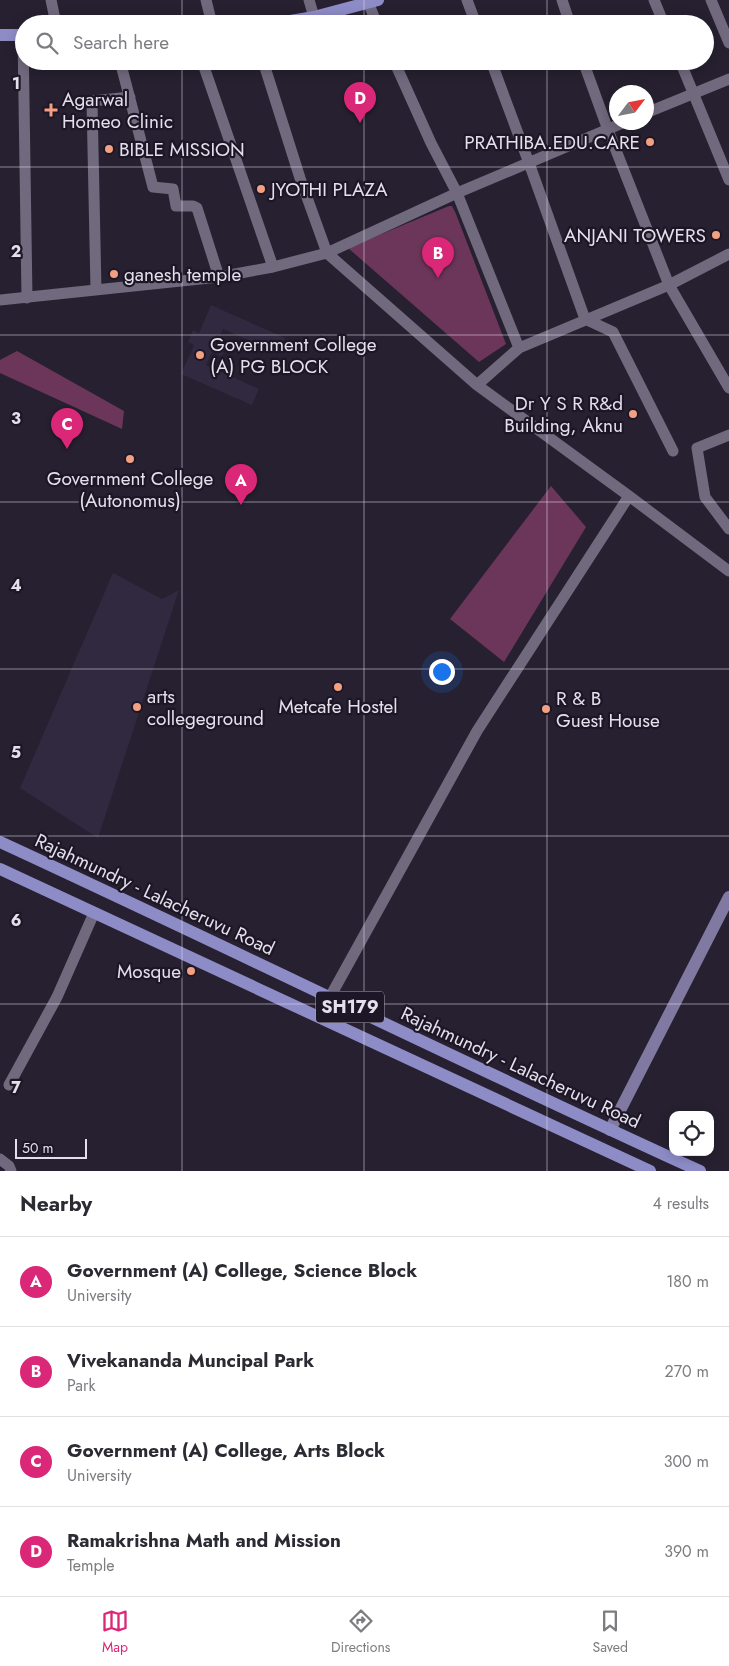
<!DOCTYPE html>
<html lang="en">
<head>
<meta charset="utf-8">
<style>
  :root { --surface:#fff; --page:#f2f2f3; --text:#2b2b33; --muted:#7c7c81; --line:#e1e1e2; --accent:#db2777 }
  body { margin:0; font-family:Jost,sans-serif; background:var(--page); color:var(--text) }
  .controls { position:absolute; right:15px; bottom:15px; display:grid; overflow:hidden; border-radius:10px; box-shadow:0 2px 12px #0003 }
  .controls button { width:45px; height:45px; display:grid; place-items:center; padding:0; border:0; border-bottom:1px solid var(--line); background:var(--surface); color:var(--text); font:25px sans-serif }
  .compass { position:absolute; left:609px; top:85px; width:45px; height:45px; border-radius:50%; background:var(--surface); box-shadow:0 2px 12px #0003; rotate:58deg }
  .scale { position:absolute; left:15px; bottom:12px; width:72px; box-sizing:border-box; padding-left:5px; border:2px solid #e4e0eb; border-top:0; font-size:14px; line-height:18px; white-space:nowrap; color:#e4e0eb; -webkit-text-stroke:4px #1d1626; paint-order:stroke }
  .you { position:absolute; left:441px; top:671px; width:18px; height:18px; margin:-12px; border:4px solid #fff; border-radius:50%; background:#1a73e8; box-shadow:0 0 0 8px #1a73e833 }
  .badge { display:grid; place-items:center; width:32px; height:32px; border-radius:50%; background:var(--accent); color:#fff; font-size:16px; font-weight:700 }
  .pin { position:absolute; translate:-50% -41px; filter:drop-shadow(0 1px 2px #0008) }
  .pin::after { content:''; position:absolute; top:26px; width:18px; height:15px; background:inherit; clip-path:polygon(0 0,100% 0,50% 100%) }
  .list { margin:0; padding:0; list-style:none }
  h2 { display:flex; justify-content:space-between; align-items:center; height:65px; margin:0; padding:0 20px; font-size:21px }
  h2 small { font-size:16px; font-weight:400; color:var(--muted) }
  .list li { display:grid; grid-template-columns:32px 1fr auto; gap:15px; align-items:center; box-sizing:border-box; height:90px; padding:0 20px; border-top:1px solid var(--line) }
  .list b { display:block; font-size:19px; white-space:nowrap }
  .list p { margin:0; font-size:16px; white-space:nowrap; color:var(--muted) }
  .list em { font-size:16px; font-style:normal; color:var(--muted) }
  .icon { flex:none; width:28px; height:28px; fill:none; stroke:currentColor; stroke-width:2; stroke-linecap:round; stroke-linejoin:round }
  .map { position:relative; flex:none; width:729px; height:1171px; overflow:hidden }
  .search { position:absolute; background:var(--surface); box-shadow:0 2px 12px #0003; left:15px; right:15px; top:15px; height:55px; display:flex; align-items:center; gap:12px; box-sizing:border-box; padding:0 18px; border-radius:28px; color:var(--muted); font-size:19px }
  .sheet { height:425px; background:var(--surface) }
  nav { display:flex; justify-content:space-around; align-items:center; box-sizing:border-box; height:70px; border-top:1px solid var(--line); background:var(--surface); font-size:14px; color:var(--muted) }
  nav a { display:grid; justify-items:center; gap:2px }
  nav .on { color:var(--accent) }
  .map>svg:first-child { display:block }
  .built { fill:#31293f }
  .green { fill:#6c365a }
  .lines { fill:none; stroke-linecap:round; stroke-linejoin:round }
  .street { stroke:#71697d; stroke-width:11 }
  .secondary { stroke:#807aa2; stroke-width:12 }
  .primary { stroke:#8e8cc7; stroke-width:12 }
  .grid { fill:none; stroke:#e4e0eb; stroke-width:1; stroke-opacity:0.55 }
  .poi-dot { fill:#f2a081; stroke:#1d1626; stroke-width:2 }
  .labels { text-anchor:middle; stroke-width:4.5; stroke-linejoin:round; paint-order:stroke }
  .shield { fill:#1d1626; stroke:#a8a3b0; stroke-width:1 }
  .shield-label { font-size:18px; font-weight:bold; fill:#e4e0eb }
  .poi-label { font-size:19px; fill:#e4e0eb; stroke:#1d1626; text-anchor:start }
  .street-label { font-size:19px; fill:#e4e0eb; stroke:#1d1626 }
  .grid-label { font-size:16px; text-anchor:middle; font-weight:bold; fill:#e4e0eb; stroke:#1d1626; stroke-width:4.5; stroke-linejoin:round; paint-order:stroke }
</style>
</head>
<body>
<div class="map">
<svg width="729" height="1171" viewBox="0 0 729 1171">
  <rect width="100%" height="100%" fill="#262030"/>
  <!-- built -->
  <path class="built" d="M211,305L285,338L278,353L223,329L218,340L227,344L222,356L212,352L206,365L259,389L252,405L181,374L194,345L188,342L193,330L199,333Z
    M113,573L162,599L179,590L98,838L20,788Z"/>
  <!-- green -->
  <path class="green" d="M449,206H452L456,214L506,344L479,362L348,248Z
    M17,351L124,411L122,429L0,373V360Z
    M551,486L586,527L504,662L450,619Z"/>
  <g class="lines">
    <!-- street -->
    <path class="street" d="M51,0L56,24
      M206,0L212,24
      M309,0L314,17
      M467,0L476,24
      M562,0L570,24
      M654,0L664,24
      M711,0L729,43
      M368,2L377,24
      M23,35L27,298
      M120,61L153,187L173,189L176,206H193L197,208L219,277
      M202,61L273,267
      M263,61L300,178L327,253L457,193L625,122
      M394,61L431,143L457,193L519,348
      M491,61L529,163L585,319L613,332L673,451
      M583,61L608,130L669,285L729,388
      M680,61L729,180
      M646,113L729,79
      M96,290L92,101L130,97
      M0,300L219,277L273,267L327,253L477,385L629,496L729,571
      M477,385L519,348L669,285L729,254
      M729,435L697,448L705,497L729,529
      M330,997L477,731L629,496
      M9,1085L57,997L94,913
      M0,1159L9,1166L11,1171"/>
    <!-- secondary -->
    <path class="secondary" d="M610,1130L729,897"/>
    <!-- primary -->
    <path class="primary" d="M273,24L314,17L378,0
      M0,35H24
      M0,842C234,950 465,1064 700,1171
      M0,869L650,1171"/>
  </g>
  <!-- grid -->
  <path class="grid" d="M182,0V24M364,0V24M547,0V24M182,61V1171M364,61V1171M547,61V1171M0,167H729M0,335H729M0,502H729M0,669H729M0,836H729M0,1004H729"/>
  <!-- markers -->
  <g class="poi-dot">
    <path d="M48.5 102.5h5v5h5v5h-5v5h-5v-5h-5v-5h5z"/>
    <circle cx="650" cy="142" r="5"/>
    <circle cx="109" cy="149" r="5"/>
    <circle cx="261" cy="189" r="5"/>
    <circle cx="716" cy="235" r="5"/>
    <circle cx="114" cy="274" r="5"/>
    <circle cx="200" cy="355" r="5"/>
    <circle cx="633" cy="414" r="5"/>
    <circle cx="130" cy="459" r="5"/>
    <circle cx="338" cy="687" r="5"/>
    <circle cx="137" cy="707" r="5"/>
    <circle cx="546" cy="709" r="5"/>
    <circle cx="191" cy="971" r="5"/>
  </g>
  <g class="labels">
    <!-- shield labels -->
    <rect class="shield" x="316" y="991.5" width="68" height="31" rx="4"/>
    <g class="shield-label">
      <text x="350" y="1013">SH179</text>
    </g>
    <!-- poi labels -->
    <g class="poi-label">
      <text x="62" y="106">Agarwal<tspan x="62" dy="22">Homeo Clinic</tspan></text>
      <text x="640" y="149" text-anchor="end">PRATHIBA.EDU.CARE</text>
      <text x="119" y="156">BIBLE MISSION</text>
      <text x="271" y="196">JYOTHI PLAZA</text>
      <text x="706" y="242" text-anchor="end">ANJANI TOWERS</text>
      <text x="124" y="281">ganesh temple</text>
      <text x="210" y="351">Government College<tspan x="210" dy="22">(A) PG BLOCK</tspan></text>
      <text x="623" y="410" text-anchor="end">Dr Y S R R&amp;d<tspan x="623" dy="22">Building, Aknu</tspan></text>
      <text x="130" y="485" text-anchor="middle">Government College<tspan x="130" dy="22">(Autonomus)</tspan></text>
      <text x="147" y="703">arts<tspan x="147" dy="22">collegeground</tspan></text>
      <text x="556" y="705">R &amp; B<tspan x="556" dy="22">Guest House</tspan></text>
      <text x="338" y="713" text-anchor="middle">Metcafe Hostel</text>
      <text x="181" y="978" text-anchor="end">Mosque</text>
    </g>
    <!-- street labels -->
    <g class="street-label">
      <text transform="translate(155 894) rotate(25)" y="7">Rajahmundry - Lalacheruvu Road</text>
      <text transform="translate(521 1067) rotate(25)" y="7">Rajahmundry - Lalacheruvu Road</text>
    </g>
  </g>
  <g class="grid-label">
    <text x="16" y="89">1</text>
    <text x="16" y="257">2</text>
    <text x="16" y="424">3</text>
    <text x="16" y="591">4</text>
    <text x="16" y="758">5</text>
    <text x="16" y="926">6</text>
    <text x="16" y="1093">7</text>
  </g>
</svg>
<div class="controls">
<button><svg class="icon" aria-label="locate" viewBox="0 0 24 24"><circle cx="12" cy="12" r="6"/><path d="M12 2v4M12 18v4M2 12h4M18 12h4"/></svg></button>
</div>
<svg class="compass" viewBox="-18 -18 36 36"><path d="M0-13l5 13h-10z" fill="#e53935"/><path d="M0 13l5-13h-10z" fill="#7c7c81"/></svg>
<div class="scale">50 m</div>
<div class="you"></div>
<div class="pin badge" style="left:241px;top:505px">A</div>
<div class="pin badge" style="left:438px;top:278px">B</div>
<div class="pin badge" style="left:67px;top:449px">C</div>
<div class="pin badge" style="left:360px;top:123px">D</div>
<div class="search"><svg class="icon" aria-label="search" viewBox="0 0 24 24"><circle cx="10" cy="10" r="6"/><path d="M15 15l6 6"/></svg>Search here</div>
</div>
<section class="sheet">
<h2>Nearby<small>4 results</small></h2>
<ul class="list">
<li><span class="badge">A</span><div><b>Government (A) College, Science Block</b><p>University</p></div><em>180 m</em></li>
<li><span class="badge">B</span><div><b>Vivekananda Muncipal Park</b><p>Park</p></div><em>270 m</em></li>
<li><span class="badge">C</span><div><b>Government (A) College, Arts Block</b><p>University</p></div><em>300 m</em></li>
<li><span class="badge">D</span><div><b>Ramakrishna Math and Mission</b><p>Temple</p></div><em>390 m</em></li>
</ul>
</section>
<nav>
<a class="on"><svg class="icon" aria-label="map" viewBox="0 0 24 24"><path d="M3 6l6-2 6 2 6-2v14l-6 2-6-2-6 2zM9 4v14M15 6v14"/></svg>Map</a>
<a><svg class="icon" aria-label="directions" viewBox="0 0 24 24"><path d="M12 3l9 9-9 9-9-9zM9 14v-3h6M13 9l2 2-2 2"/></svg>Directions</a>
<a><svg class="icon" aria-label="saved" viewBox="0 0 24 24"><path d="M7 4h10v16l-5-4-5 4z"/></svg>Saved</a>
</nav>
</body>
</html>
